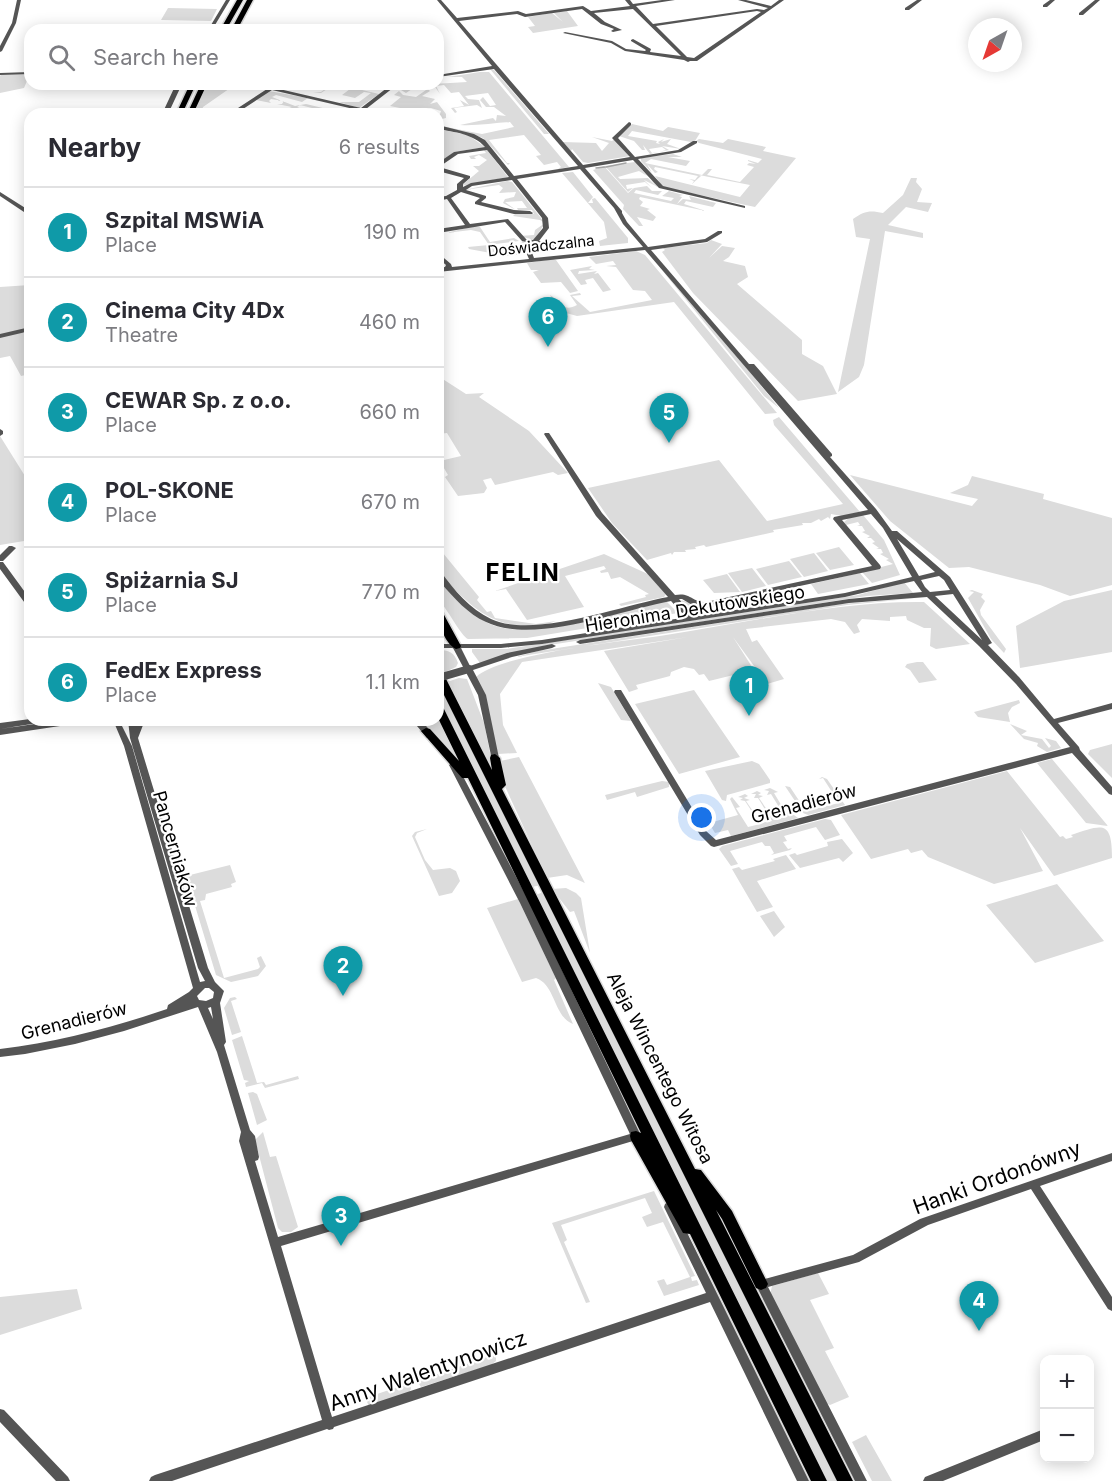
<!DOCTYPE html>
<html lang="en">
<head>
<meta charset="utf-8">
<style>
  :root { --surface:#fff; --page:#f7f7f7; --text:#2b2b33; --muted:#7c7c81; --line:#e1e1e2; --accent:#000 }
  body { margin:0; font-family:Inter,sans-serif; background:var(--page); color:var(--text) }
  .controls { position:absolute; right:18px; bottom:18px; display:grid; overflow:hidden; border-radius:12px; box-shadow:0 3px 15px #0003 }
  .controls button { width:54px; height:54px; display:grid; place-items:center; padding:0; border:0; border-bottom:2px solid var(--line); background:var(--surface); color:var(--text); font:30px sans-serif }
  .compass { position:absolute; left:968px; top:18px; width:54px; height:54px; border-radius:50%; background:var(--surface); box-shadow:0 3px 15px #0003; rotate:220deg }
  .you { position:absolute; left:702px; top:818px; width:21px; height:21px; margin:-15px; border:4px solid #fff; border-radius:50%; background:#1a73e8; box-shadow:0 0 0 9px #1a73e833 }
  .badge { display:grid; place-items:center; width:39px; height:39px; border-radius:50%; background:var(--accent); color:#fff; font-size:20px; font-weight:700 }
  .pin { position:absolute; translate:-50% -50px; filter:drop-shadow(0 2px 3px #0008) }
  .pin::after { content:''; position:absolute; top:32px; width:21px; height:18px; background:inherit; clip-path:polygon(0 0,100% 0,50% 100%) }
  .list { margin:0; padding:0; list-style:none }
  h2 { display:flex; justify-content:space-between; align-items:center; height:78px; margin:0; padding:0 24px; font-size:26px }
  h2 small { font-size:20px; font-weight:400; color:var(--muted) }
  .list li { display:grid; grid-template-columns:39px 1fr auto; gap:18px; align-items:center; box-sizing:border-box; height:90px; padding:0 24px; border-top:2px solid var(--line) }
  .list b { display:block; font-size:22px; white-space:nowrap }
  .list p { margin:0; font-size:20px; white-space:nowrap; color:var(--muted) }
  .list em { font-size:20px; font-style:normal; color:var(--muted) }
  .icon { flex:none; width:33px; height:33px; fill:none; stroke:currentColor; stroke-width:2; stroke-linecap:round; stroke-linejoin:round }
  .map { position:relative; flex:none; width:1112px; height:1481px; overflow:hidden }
  .search { position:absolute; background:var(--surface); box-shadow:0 3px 15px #0003; left:24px; top:24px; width:420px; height:66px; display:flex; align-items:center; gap:15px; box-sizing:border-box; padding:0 21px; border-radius:18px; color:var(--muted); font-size:22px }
  .panel { position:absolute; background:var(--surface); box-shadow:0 3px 15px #0003; left:24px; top:108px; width:420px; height:618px; border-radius:18px }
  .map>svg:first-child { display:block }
  .green { fill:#dcdcdc }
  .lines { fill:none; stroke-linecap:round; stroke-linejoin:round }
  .stream { stroke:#a3a3a3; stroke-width:1.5 }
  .major-casing { stroke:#dbdbdb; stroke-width:3 }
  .minor { fill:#555; fill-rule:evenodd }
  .major { fill:#000; fill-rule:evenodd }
  .minor-bridge { stroke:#555; stroke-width:8 }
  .labels { text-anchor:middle; stroke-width:4.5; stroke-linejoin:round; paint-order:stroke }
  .far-street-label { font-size:15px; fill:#000; stroke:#fff }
  .street-label { font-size:18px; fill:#000; stroke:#fff }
  .near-street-label { font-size:21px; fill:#000; stroke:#fff }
  .district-label { font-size:24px; font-weight:bold; letter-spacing:1.5px; fill:#000; stroke:#fff }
</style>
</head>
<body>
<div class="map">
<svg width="1112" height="1481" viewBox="0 0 1112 1481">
  <rect width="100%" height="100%" fill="#fff"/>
  <!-- green -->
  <path class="green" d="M168,8L217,9L211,21L161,20Z
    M567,11L578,26L533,33L528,27L535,26L528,17L552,13L563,22L554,13Z
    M490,69L494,70L549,134H544Z
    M480,72H489L569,167L558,169L561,167L557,162L544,165L536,156L541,155L524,135L489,140L507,163H510L508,165L483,138L441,126L482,134L514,127L510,122C493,123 476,126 460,125L493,118L496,121L497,115L506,116L494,107H486L480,100L483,97L490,106L496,105L488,93L465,96L468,99L479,100L482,108L477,105L454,108L457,112L455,113L451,108L464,106L460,100L469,105L459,92L451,93L444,85L436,86L440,94L433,84L467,82L462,77H448Z
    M2,74H30L24,88L0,93V76Z
    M207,84H236L203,107L202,111L209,114H194Z
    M332,84H337L379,94L359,108L339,102H359L371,93L364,92L355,98L342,95L350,89L333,85L321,93L313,92H321Z
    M405,84L425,86L430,91L422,96L435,99L430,104L437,102L446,114V118L438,120L441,111L431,108L425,110L429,112L412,114L415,111L390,106L401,97L394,95L399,91L403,95L416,97L426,90L411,85L408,87L412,89L406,93L396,87Z
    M269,91L308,98L302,102L276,95L272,97L295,106L306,104L335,111L326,114L328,112L300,105L297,107L316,114L293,111L290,113L293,114L281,111L292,107L277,104H282L284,101L271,99L269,101L271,103L256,100Z
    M632,124L663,131L668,127L700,133L695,141L691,142L632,131L628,136L657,141L656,143L660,144L658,142L664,139L661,142L671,139L667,144L681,149L662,146L669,150L659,152L666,150L662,147L649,149L652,153L658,152L650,154L643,145L645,150H642L634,141L619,136Z
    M438,129L468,135L485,147L454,152L438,165Z
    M592,137L612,141L615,139L630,156L588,163L583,162L572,149L571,151L562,142L596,143L602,151L609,143Z
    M699,139L723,143L728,139L766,147L763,151L796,158L755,207L663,187L655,176L740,197L750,185L699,175L701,176L692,184L694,181L689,179L695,180L698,176L655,167L654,169L658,172L655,173L647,164L652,173L641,161V158L673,154L682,157H668L690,161L686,166L651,159L645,163L702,175L708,169H712L707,175L740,182L754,167L747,165L749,163L756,164L748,161V160L758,163L762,159L699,143L696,141Z
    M483,149L487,150L508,177L461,186L479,171L473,166H479L487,160L479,155L474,157L476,159H471L469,156L486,153Z
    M635,162L647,176L639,171L618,177L620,179L648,178L655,185L650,178L658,187L644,180L652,188L645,182L626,185L627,189L633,188L628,192L605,166Z
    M604,166L628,193L634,188L647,186L652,191H662L658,195L636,190L634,193L671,201L674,198L662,196L669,191L683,195L679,196L682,197L677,204L683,199L691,200L689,196L716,203L713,207L686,201L684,204L706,211L640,197L639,199L643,202L640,206L650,209L647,210L656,217L653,221L637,217L643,226H639L623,209L624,205L593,170Z
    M573,172L593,197L588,203H593L592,199L595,198L628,238V243L533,253L531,249L537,243L532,250L550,251L553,247L550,246L568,249L600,246L599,241L607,238L604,222L562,173Z
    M911,178H917L916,182L922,189L917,202L932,203L928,212L906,207L888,225L923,233V238L885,231L864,365L859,377L838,392L870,239L856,237L853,219C864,211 870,210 883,213L903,195Z
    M507,181L512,182L545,223L534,240L519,236L534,235L535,230L545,223L540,220L513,216L516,213L534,214L532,210H518L517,208H527L522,201L505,202L516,210L503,203L505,199L514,197L516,192L499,193L503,188L499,185L464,190Z
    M474,226L480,227L490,242L514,238L519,241L495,244L498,248L516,243L519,246L498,248L501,253L520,249L522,241L531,242L524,250V254L507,256L469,249L468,247L489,245L480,232L471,230L446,233Z
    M711,240L722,244L709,258L722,246L735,248L729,257L723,261L745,266L748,277L737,284L802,340V354L823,366L837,394L798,401L693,293L662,252L665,250L663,248L707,243Z
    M636,251L645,255L777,413L765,414L674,302L577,316L559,311L550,295C560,301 562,313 577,305L570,295L580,293L581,295L572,296L590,312L652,300L645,291L633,290L616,267L606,266L616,265L613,261L596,264L589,257Z
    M553,259L556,260L578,291L570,293L561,282L541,283L533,272L539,270H531L527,263Z
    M592,266L589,269L595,270L579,271L578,274L597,271L594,274L598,273L611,290L603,292L593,278L585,280L587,284L581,285L570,270Z
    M661,269L732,350L779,408L764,396Z
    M30,285V328L0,336V287Z
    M23,332L30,343V374L21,376L10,356L0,358V337Z
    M438,376L466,394L484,393L479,397L529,431L568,473L558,475L553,472L495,485L491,478L483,480L487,488L484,493L458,496L445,477L448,475L438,458L444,460L461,456L447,433L438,434Z
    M779,417L860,512L842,516L831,514L830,519L828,517L821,521L819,519L811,523H802L803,525L773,530L774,532L706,547L704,545L695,547L696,549L685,550L686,552H674L672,555L671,553L647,560L612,523L588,488L719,460L767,521L843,504L774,425L773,420Z
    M0,436L30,484V540L0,545Z
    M850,475L972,506L978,499L950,493L968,485L972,476L1044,494L1043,499L1112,518V585L1070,596L1040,585L969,567L949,568L890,521Z
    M863,515L884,540L900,575L872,583L862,572L893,564L886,560L889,559L880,554L883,553L881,549H876L879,548L872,543L875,542L871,538H867L870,536L862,532L865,531L862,526H857L860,525L858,522L846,525L844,522L849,518Z
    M438,547L479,597L477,600L487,612L491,611L495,618L536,624L556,621C549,624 541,625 533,625C492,629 468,604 442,576L438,569Z
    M839,547L854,565L830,570L816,553Z
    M814,553L828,571L804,577L790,559Z
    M604,554L650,575L666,594L664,597L621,606L619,604L646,597L645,595L649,594L620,577L611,579L608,572L601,573L600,571L606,569L604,566L565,576L584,607L527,620L506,589L495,591Z
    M789,561L802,577L768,585L756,569Z
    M752,568L766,586L742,592L728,573Z
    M860,573L869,584L818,594L811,584Z
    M727,574L740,592L714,593L703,580Z
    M438,578C453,593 470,615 490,624C531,642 621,611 666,601L678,613L527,638L468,639C461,636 447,608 438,599Z
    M904,582L913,593L867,596L543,646L480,663L472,652V649H507L858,595Z
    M972,590L983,594L981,597L985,601L980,610L981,615L1006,649L1004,653L991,639L968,598L974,592L969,591Z
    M1112,590V652L1020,668L1016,626L1064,601Z
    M772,594L776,600L688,610L681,600L704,607Z
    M918,598L847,605L516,657L538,651L841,604Z
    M924,602L970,644L936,649L930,646L931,628H924L907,620L906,616L890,617V621L862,619L857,625L860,632L854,634L845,622L831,619L746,629L752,642L757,640L784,679L767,684L733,637L754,670L709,681L704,674L699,675L694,669L684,667L671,672L670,676L636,685L638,689L629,692L604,651L688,637L522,662L500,694L503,725L517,753L498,754L476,677C502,653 627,641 666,635C751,622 838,601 924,602Z
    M438,650C449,650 454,652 458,663L456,667L443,673L438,664Z
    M917,662H923L937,680L919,683L910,670L905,667L907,664Z
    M459,678L467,679L484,723L495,777L447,682Z
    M438,682L541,885L532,887L438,699Z
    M598,683L611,687L631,721L621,720Z
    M694,690L740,757L679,774L635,704Z
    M1019,700L1020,703L1012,707L1008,713L1010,722L978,717L974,712Z
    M438,718L441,721L463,766L421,720Z
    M1010,724L1027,731L1021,735L1042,739L1049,748L1051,746L1045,738L1056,741L1061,748L1047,752L1037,746L1038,743L1024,739Z
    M1112,744V778L1088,754L1090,750Z
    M519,757L585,883L567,875L547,878L503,782L500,761Z
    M1052,759L1108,826L1086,823L1037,763Z
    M752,761L759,764L770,780V783L727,795L726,801L722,800L705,771Z
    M1007,771L1060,837L1063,836L1066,839L1073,837L1071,835C1103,824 1112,820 1112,858L1054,876L1020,828L1043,871L994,884L928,857L922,850L911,853L908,849L871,859L841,815Z
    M822,777L827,779L845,805L808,815L803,813L785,786L790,787L806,811L839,803L823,778L819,779Z
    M662,781L669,782V787L637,797L635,792L607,800L605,795Z
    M770,788L778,792L774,793L786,813L790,812L798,818L731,836L728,830L715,833L709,823L738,815L730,799L732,797L740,807L736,808L748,827L760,824L745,801L740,800L743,798L738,797L745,794L748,796L744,798L750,800L746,801L761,823L772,821L758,798H754L756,794H751L757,791L761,793L758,795L763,796L759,798L774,820L785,817L771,794L767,795L769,791L764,790Z
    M825,819L831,820L840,835L825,840L816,827L784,836L787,841L783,842L788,849L792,848L790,850L771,855L774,853L770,846H765L762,842L730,851L738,864L731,866L719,849L722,846Z
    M427,829L417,833L415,837L425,860L433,870L450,868L456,871L460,881L452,893L439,896L412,836L415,832Z
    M842,839L853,853L843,862L839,858L800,868L789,855L795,853L797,855L828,846L827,842Z
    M786,855L796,869L757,881L773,907L757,912L732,869L739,867L742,870L775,861L773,859Z
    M230,865L236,882L231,884L232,887L206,894L205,900L200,901L224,978L258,969L260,967L257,958L261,956L266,966L258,976L231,982L216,975L186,876Z
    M1057,884L1104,941L1035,963L986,905Z
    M566,888L576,893L581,898L590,953L574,911L570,912L552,889Z
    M544,892L840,1481H825L535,895Z
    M518,899L556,978L554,980L573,1024C553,1016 556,985 536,978L522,982L487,908Z
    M774,911L785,927L774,937L760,916Z
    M235,997L237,999L231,1001L241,1032L232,1035L224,1008L230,998Z
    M242,1036L257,1083L264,1082L266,1085L298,1076L299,1079L265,1088L262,1083L246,1087L245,1083L249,1081L244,1080L232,1040Z
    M253,1092L257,1094L267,1120L257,1125L248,1093Z
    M263,1132L270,1157L276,1156L298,1227L291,1232H282L278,1228L255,1140Z
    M654,1191L695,1276L691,1277L692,1281L697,1280L699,1285L664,1296L657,1281L664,1279L667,1285L690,1277L663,1222L647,1227L642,1217L652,1213L645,1198L561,1225L567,1240L564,1242L590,1302L586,1303L552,1223Z
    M678,1216L814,1481H807Z
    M724,1216L857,1481H852L760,1301Z
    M818,1273L829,1294L810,1300L834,1348L825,1351L849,1397L830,1405L825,1403L770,1295L772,1286Z
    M77,1289L82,1309L0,1335V1297Z
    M496,1354V1361L491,1365L421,1387L417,1381Z
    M410,1383L411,1389L409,1393L369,1406L365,1398Z
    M866,1435L892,1481H872L852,1442Z"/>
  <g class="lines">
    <!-- stream -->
    <path class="stream" d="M606,167L626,163
      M596,168L605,167"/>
    <defs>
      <path id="major" d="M237,0H243L226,30H220Z
        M247,0H253L237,30H231Z
        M190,84H196L182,114H176Z
        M201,84H207L193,114H187Z
        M438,610L443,613L461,646L460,648L456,649C444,643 438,622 438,610Z
        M438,670L443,673L492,770L490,758L491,755L495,754L500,758L506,785L502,789L695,1169L701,1170L732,1211L768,1284L766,1288L761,1290L756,1288L722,1219L716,1210L853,1481H837L438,683Z
        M438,704L443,707L827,1481H811L690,1234L683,1233L631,1140L630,1136L631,1132L636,1131L641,1133L468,778H462L421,731L426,728L430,729L459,761L438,718Z"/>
    </defs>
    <!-- major casing -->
    <use href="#major" class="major-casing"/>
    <!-- minor -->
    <path class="minor" d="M17,0H21L16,23L2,51L0,52V46L12,23Z
      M226,0H230L212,30H208Z
      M437,0H441L457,18L518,11L526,14L583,6L591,11L630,6L625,0H630L633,4L662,0H675L636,6L653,24L757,9L764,10L768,8L738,0H746L771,6L779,0H784L697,61H690L688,62L684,60L625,51L611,43L563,33L565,32L612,41L626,49L645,51L646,50L631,41V40L633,39L651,49L650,52L681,56L633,9L594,13L605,22L622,30L613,32L611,31L614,29L601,24L582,9L525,17L517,14L459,21L583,165L630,157L612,138L629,122L631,123V125L618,138L635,157L678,150L693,141H697V143L681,152L638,159L663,186L745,206V208L659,188L633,160L585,168L622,211V213L627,222L648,247L705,239L718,231H722V233L707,242L651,250L749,364H754L832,454V456L830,457L876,509L892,531H897L950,577L992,643L988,645L1019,677L1054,719L1112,703V709L1058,723L1079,747L1080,750L1112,787V795L1109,794L1072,753L714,847L711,846L700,835L614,692L615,690H621L706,831L716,840L1070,747L1016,684L979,646L927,597L849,603L580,644L576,642L580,640L849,599L922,592L914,581L845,597L542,644L501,648H461L470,666L507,653L552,644L556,646L552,648L512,657L473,670L486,695L499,758L498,760H492L478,695L453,648H438V644H501L542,640L688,617L681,612L671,601C621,610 534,645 486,622C468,614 454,598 441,583L438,579V572H441C454,590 470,609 491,619C533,639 623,605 668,597L596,516L544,434L545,433H549L602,513L675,595C691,592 691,602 706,602L872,566L833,519L834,517L868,510L645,250L438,272V268L445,267L446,265L438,258V253L451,264L452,267L529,259L525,250L531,243L522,241L505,222L438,233V229L465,225L447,199L438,201V197L446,196L457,190V184L464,178L438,171V163L454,152L485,147C474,134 454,132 438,129V125L474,134L485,140L514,176L578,166L494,69L438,77V75L492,66ZM757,11L761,12L694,58L687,57L656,26ZM487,150L509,177L471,183L463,187V184L470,178V176L439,167L458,154ZM580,169L614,208L623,224L643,247L534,258L531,250L536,244L567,249L570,247L567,245L539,241L549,228L548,218L517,179ZM512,180L542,218L543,228L533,240L526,239L508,219L470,224L451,198L461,192L480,198L475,202V204L514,214H532L533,213L530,211L514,210L481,202L486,198V196L466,190L472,186ZM871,514L883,528L912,577L845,593L697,616L687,608L679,599H682L694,606H706L880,569L881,567L880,565L842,520ZM897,539L935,572L919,576ZM939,576L944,580L950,590L930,592L925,587L921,580ZM953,594L982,640L935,596Z
      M917,0H922L909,10H905V8Z
      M1050,0H1055L1047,7H1043V5Z
      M1095,0H1100L1083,15H1079V13Z
      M30,72V74L0,75V73Z
      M176,84H182L168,114H162Z
      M275,84H281L275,88L361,108L392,84H398L366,109L383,114H373L363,112L359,114L356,112L358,110L272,90L243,109L238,108L267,89L263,88V86L270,87Z
      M0,192L30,211V216L0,196Z
      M30,327V331L0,338V334Z
      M0,429L3,431V434L0,436Z
      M9,546H12L16,548L3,561H0V555Z
      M0,562H3L30,599V606H27L0,569Z
      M30,719V720H42L38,723L0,729V723Z
      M62,720H84L80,723L0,735V729Z
      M113,720H119L132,746L200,982L205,981L198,968L130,738L128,720H136V722L137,720H145L138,738L208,968L215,982L224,991L220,1003L226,1042L224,1045L250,1130L255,1136L259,1157L258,1160L255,1161L278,1237L630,1134L520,903L449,765L453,762L457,765L530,903L643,1140L642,1143L638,1144L634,1143L633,1141L281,1246L332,1417L706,1293L664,1207L665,1204L669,1202L673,1204L809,1481H797L710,1302L334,1427L333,1429L329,1430L327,1429L172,1481H149L151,1477L155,1475L322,1420L239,1141L241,1132L217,1052L198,1007L124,1031L75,1044L25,1054L0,1057V1049C57,1042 112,1028 167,1009L168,1005L189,992L193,988L124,746ZM205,988H209L214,992L213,998L206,1001L199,1000L197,996ZM211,1007L213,1019L208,1008Z
      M412,720H421L433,734L434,736L433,738H427Z
      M1112,1153V1161L1040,1186L1112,1297V1311L1108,1309L1031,1189L928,1225L859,1262L768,1287L867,1481H855L757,1287L756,1284L757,1281L853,1255L920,1219Z
      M0,1409L4,1410L68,1477L70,1481H56L0,1422Z
      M1044,1429V1440L943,1481H923L925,1477Z"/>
    <!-- major -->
    <use href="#major" class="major"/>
    <!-- minor-bridge -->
    <path class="minor-bridge" d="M438,678L469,669"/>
  </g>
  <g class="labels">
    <!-- far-street labels -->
    <g class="far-street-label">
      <text transform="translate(541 246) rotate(-6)" y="5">Doświadczalna</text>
    </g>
    <!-- street labels -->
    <g class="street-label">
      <text transform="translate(695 609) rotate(-9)" y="6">Hieronima Dekutowskiego</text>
      <text transform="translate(804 804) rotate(-15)" y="6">Grenadierów</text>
      <text transform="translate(175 849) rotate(74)" y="6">Pancerniaków</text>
      <text transform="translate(74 1021) rotate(-14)" y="6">Grenadierów</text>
      <text transform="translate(660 1068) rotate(63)" y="6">Aleja Wincentego Witosa</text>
    </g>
    <!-- near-street labels -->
    <g class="near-street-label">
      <text transform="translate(997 1178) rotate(-20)" y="7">Hanki Ordonówny</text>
      <text transform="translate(428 1371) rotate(-19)" y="7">Anny Walentynowicz</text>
    </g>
    <!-- district labels -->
    <g class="district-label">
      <text x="523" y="581">FELIN</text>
    </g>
  </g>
</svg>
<div class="controls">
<button>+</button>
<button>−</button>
</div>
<svg class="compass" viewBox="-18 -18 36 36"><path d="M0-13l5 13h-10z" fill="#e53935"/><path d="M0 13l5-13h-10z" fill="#7c7c81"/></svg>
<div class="you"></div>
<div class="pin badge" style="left:749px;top:716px;background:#0f9aa8">1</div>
<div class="pin badge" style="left:343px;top:996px;background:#0f9aa8">2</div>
<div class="pin badge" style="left:341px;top:1246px;background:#0f9aa8">3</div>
<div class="pin badge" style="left:979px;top:1331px;background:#0f9aa8">4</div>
<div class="pin badge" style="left:669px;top:443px;background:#0f9aa8">5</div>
<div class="pin badge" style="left:548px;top:347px;background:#0f9aa8">6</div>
<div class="search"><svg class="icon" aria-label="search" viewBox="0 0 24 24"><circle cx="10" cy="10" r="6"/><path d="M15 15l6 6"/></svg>Search here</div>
<section class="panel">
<h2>Nearby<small>6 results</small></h2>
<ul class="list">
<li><span class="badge" style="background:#0f9aa8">1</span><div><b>Szpital MSWiA</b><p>Place</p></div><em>190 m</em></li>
<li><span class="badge" style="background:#0f9aa8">2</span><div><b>Cinema City 4Dx</b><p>Theatre</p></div><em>460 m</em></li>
<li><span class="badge" style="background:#0f9aa8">3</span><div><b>CEWAR Sp. z o.o.</b><p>Place</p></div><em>660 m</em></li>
<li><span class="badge" style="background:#0f9aa8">4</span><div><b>POL-SKONE</b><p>Place</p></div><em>670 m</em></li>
<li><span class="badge" style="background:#0f9aa8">5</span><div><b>Spiżarnia SJ</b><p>Place</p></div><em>770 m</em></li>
<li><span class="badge" style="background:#0f9aa8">6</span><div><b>FedEx Express</b><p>Place</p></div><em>1.1 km</em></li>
</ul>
</section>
</div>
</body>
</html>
